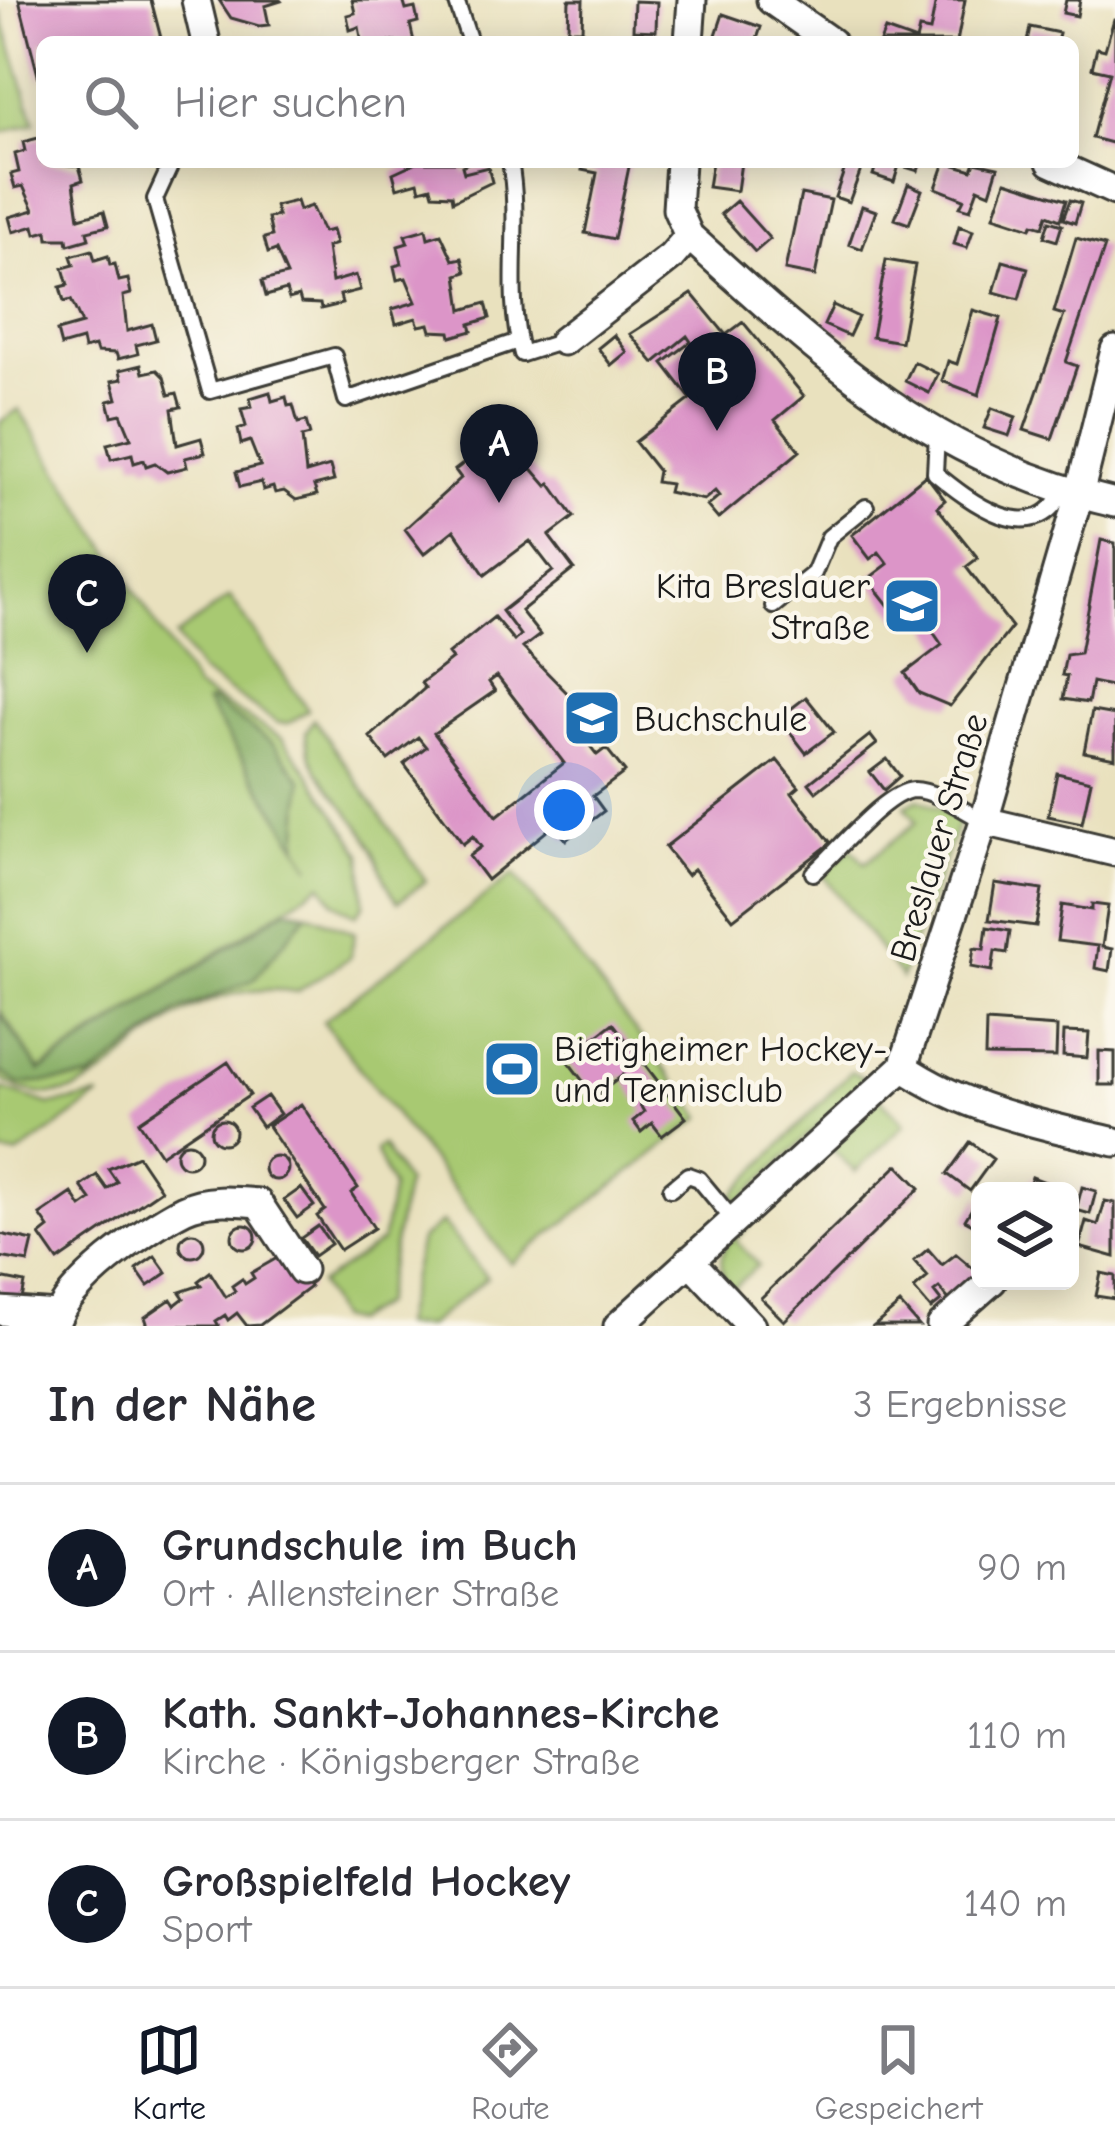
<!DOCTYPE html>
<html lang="de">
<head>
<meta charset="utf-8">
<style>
  :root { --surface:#fff; --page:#f7f7f7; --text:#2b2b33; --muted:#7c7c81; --line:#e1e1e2; --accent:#111827 }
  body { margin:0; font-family:"Comic Neue",sans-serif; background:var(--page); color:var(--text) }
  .controls { position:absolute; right:36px; bottom:36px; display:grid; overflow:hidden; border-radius:18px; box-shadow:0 6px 30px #0003 }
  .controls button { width:108px; height:108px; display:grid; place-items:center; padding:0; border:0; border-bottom:3px solid var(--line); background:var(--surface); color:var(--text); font:60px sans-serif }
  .you { position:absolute; left:564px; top:810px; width:42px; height:42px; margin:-30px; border:9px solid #fff; border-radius:50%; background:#1a73e8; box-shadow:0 0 0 18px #1a73e833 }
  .badge { display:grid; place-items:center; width:78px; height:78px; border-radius:50%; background:var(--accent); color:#fff; font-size:39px; font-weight:700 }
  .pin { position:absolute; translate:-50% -99px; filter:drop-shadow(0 3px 6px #0008) }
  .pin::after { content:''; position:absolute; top:63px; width:42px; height:36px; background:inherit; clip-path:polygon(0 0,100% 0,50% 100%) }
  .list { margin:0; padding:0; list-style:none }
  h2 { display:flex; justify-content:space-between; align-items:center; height:156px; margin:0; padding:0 48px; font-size:51px }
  h2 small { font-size:39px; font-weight:400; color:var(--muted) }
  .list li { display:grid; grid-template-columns:78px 1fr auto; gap:36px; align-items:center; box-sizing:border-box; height:168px; padding:0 48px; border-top:3px solid var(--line) }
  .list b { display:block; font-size:45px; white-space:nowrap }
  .list p { margin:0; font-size:39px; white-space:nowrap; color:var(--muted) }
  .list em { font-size:39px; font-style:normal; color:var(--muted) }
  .icon { flex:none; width:66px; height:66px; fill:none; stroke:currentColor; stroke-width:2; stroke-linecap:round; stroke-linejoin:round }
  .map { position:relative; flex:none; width:1115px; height:1326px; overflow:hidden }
  .search { position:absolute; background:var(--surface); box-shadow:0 6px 30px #0003; left:36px; right:36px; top:36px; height:132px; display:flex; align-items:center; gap:30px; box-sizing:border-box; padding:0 42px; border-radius:18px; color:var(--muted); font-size:45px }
  .sheet { height:660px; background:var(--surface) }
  nav { display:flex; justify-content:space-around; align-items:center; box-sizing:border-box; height:168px; border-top:3px solid var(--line); background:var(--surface); font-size:33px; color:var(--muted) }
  nav a { display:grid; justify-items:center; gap:6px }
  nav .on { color:var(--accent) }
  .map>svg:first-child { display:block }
  .green { fill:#a8c972; stroke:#627247; stroke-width:3; fill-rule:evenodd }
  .forest { fill:#86ad64; stroke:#516440; stroke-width:3 }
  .building { fill:#dc95c8; fill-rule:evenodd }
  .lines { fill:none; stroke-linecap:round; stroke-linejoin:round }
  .lane-casing { stroke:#3b3a34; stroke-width:20 }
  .street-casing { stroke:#3b3a34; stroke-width:33 }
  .lane { stroke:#fff; stroke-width:14 }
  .street { stroke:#fff; stroke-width:27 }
  .labels { text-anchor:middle; stroke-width:9; stroke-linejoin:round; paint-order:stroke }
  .poi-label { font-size:36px; fill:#1c1c1c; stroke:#fbf7ec; text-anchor:start }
  .street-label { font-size:36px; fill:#1c1c1c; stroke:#fbf7ec }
</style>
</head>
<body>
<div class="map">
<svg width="1115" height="1326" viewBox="0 0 1115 1326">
  <rect width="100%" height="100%" fill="#fbf7ec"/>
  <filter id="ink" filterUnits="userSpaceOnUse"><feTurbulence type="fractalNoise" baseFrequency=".00833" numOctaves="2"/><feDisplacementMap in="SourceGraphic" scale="24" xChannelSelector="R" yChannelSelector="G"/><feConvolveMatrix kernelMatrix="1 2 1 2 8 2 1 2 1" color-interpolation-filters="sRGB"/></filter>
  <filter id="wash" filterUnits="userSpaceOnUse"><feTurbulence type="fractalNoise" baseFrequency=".004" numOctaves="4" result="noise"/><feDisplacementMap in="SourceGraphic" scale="48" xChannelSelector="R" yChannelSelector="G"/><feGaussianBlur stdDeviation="2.7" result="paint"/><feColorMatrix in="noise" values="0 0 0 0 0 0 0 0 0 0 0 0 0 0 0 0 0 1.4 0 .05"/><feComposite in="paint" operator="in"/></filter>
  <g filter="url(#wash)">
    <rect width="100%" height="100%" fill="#e9e1be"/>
    <!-- green -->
    <path class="green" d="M0,11L35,123L0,133Z
      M19,409L196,688L283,739L306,769L362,854L364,905L356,915L334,902L321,884L40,1070L0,1010V422ZM211,701L302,780L298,846L311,867L206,703Z
      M230,597L308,710L289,723H278L200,672L176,636Z
      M314,719L426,881L398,902C384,883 382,869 373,849C356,809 306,778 306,732Z
      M919,799L960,818L901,978L821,872L851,848L865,863L917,822L905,806Z
      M514,874L702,1117L511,1264L323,1021Z
      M308,913L355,933L350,957L297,992C259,985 215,995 180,1015C120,1050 81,1127 0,1079V1071L19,1084L90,1079L178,1011L253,980Z
      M851,1071L867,1079L739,1202L733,1195Z
      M0,1088L50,1105L100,1096L17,1155L0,1153Z
      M879,1097L905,1124L855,1172L832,1149Z
      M382,1145L406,1183L382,1304L353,1322L337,1318L319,1284L382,1241L392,1188L375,1150Z
      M747,1221L750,1225L735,1240L758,1265L731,1290C711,1258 724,1245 747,1221Z
      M442,1222L487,1278L427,1326H401L420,1240Z"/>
    <!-- forest -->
    <path class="forest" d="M211,701L274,744L302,780L298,846L206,702Z
      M286,909L308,913L253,980L178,1011L90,1079L19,1084L0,1071V1013L40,1072Z"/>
    <g id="blocks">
      <!-- building -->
      <path class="building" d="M19,0H151L162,42H42L40,83Z
        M219,0H280L281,1L265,6L269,25L259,26L231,18Z
        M352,0H403L406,10L415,8L418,22L410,24L414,42H362L359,27L350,30L347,15L355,13Z
        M569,0H583L582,30H568Z
        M936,0H965L957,42H880L885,30L916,41L919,29L930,31Z
        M1066,0H1080L1077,16L1063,13Z
        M634,1L657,2L656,31L633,30Z
        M723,14L761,27L756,42L714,41Z
        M1114,19H1115V144L1092,138L1110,72L1092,68L1097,48L1105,50Z
        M1030,27L1059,33L1057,42H1027Z
        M42,137V162L79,166L83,180L74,183L79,218L104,211L108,226L87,231L89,239L68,245L67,239H48L47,231L36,234L34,226L13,232L9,217L34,210L23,186L15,188L11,174L19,172L15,154L25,151L23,142Z
        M417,162H470L462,166L464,173L488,167L492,182L453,201L452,195L433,194L431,187L420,190L418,182L397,188L393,173Z
        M584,162H630L614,239L585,233L597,173L582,170Z
        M712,162H741L737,191L708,187Z
        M847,162L862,167L849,202L835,197Z
        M877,162H921L918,171L899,165L894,182L873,175Z
        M945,162L972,170L975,162L998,167L990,193L978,188L970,210L960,207L964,199L936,188Z
        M1006,181L1066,200L1060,220L1047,215L1043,227L1033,224L1031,228L994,216Z
        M908,184L922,190L909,224L895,219Z
        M801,194L831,200L815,276L785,270Z
        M1070,200L1081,203L1075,223L1063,219Z
        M296,201L299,210L311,206L323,232L332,230L336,244L327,247L332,282L356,275L360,290L340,295L342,304L321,309L320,304L301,303L299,296L289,299L286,290L266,296L262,281L287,275L276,250L268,253L264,238L272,236L268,218L278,216L275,206Z
        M736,201L770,239L755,252L721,214Z
        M862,206L876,211L862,249L849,244Z
        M1049,221L1062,225L1057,241L1044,237Z
        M959,226L973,231L967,248L954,244Z
        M426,229L428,238L441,234L453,260L462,258L466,272L457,275L462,310L486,303L490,318L470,324L472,331L451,337L450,332L431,331L429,324L419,326L416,318L396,324L392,309L416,302L406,278L397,280L394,266L402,264L398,246L408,243L405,235Z
        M1076,238L1105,246L1066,362L1077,366L1052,439L1024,430L1064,315L1054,312Z
        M92,250L95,260L108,256L110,265L115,264L119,281L128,279L131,294L123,296L127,331L152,324L156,340L136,345L138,354L118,359L116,353L97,352L95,346L84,349L82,340L61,346L57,331L82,324L71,300L64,302L60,287L68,285L63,268L74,265L71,256Z
        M886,260L915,265L901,342L872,337Z
        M1003,261L1028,268L1019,299L994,292Z
        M692,294L726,335L743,322L804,396L775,420L800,451L718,519L707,506L719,496L715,491L704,500L668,492L670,484L656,482L658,471L635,442L691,399L663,363L691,342L687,336L654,363L630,334ZM701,355L710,365L696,376L688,366Z
        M833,305L858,317L849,336L824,325Z
        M973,310L1001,318L979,395L942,381L948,361L957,364Z
        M614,335L627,352L611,365L598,348Z
        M914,362L938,374L929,393L905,381Z
        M141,365L143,373L157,370L164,377L169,395L177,393L181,407L172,409L177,445L201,438L205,453L185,458L187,467L167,472L155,463L146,466L144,460L134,463L132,454L111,459L107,444L131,438L121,414L112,416L108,401L117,399L112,381L122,379L120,370Z
        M270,392L272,401L286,397L288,406L293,405L298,423L306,421L310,435L302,437L306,473L330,466L334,481L314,486L317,495L296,500L284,491L275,493L273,487L263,490L261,482L240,487L236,472L260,466L250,441L241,444L238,429L246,426L241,409L252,407L250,398Z
        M992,408L1016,417L1009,436L984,428Z
        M502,434L547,486L550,483L574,517L549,536L574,569L521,611L540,635L523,648L577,703L601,737L590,746L597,755L606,748L625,772L593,796L604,811L566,840L554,825L487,880L469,856L481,847L473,836L463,844L404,764L426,747L418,737L388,760L370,737L425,688L421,683L452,659L448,654L494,617L514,641L520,635L502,611L553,571L530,541L485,575L454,530L424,554L405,529L461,478L455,470ZM497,676L564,763L497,816L434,733L495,691L489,682Z
        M926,475L945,500L937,507L978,558L966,567L1012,627L950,706L919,693L905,673L942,645L916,607L900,620L868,579L888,564L879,552L870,559L852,535Z
        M1101,540L1115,543V687L1092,682L1088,703L1063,699L1067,676L1062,675L1066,655L1080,653Z
        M806,697L834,732L806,753L779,718Z
        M1092,711L1115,715V758L1084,752Z
        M870,735L877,744L816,792L809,783Z
        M887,759L900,776L884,790L870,772Z
        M777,760L799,787L792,793L831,843L733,919L694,869L687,875L665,847Z
        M1057,773L1091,781L1082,823L1048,816Z
        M995,883L1042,890L1036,926L989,920Z
        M1092,904L1108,906L1102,947L1112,949L1109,971L1095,968L1098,946L1057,941L1062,905L1092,910Z
        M987,927L1010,931L1007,953L995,951L992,971L971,967L974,948L984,949Z
        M986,1022L1057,1027L1056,1057L985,1056Z
        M613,1023L686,1118L662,1136L652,1123L641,1132L633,1121L644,1112L623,1075L595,1097L566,1059Z
        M1064,1032L1089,1033L1087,1058L1063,1056Z
        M1099,1051L1115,1052V1085H1099Z
        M228,1062L250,1095L161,1155L139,1122Z
        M267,1096L280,1114L262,1127L249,1108Z
        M301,1104L358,1188L351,1193L374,1228L340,1250L317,1216L325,1210L268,1126Z
        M211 1132a12 12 0 1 1 24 0a12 12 0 1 1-24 0Z
        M970,1142L993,1159L970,1191L947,1174Z
        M176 1155a12 12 0 1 1 24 0a12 12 0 1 1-24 0Z
        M264 1168a12 12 0 1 1 24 0a12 12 0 1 1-24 0Z
        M138,1156L161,1190L58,1261L40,1235L49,1228L40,1215L72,1193L81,1207L91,1200L81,1186L97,1175L107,1189L117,1182L108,1169Z
        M898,1165L920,1188L784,1321L761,1298Z
        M1032,1177L1068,1191H1027Z
        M1082,1187L1096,1191L1090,1214L1076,1210Z
        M301,1188L314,1206L297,1218L284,1200Z
        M980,1195V1223L978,1227L965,1220Z
        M1105,1201L1115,1203V1257L1079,1247L1086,1221L1098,1225Z
        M232 1237a12 12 0 1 1 24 0a12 12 0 1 1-24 0Z
        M318,1226L331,1244L314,1256L301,1238Z
        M180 1245a12 12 0 1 1 24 0a12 12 0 1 1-24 0Z
        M0,1234L33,1241L28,1262L0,1257Z
        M928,1249L942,1265L956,1254L980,1274L951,1302L939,1288L934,1292L941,1301L931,1309L914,1289L928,1277L914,1261Z
        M286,1253L310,1287L260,1325L247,1326L237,1313L228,1320L225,1315L216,1321L219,1326H148L145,1317L171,1299L175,1305L184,1298L180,1292L201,1285L198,1281L210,1272L226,1297L235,1291L232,1286L242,1279L245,1284L254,1278L251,1273Z
        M155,1256L167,1273L148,1286L136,1269Z
        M1101,1273L1115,1276V1299L1096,1296Z
        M0,1278L25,1283L21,1305L0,1301Z
        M900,1304L919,1326H874Z"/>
    </g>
  </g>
  <g filter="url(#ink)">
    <use href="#blocks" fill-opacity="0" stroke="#3b3a34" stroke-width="3"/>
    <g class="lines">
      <defs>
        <path id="lane" d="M456,0L470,42
          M172,162L155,199L210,391L334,356L346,400L518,341
          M510,162C522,225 504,290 522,354L563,341
          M937,434L935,473C968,500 1033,552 1063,491
          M773,606L814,573L829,537L866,507
          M813,873C835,855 885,791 914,790C935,790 964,811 984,821
          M671,1189L688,1175L699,1179L734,1221"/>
        <path id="street" d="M196,0L206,42
          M771,0L831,42
          M689,42L692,0
          M680,162L677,209L689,236C820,355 936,463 1115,503
          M1051,162L1115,191
          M563,341L671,257L689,236
          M984,821L1115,852
          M903,1067C965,1110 1042,1125 1115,1142
          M689,1260L751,1326
          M0,1311L57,1315
          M55,1326C62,1286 148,1227 184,1209C206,1198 235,1201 258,1203L302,1270
          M618,1326L903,1067L984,821L1079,495L1115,350
          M941,1326L992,1281"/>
      </defs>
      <!-- lane casing -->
      <use href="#lane" class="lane-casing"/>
      <!-- street casing -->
      <use href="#street" class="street-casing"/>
      <!-- lane -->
      <use href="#lane" class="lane"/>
      <!-- street -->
      <use href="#street" class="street"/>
    </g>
  </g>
  <!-- icons -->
  <defs>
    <symbol id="school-square" viewBox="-11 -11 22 22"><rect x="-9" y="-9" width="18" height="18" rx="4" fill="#1f6fb2" stroke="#fbf7ec"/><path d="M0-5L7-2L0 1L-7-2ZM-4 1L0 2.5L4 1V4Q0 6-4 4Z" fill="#fff"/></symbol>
    <symbol id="stadium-square" viewBox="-11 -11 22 22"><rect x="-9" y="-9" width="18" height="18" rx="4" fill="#1f6fb2" stroke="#fbf7ec"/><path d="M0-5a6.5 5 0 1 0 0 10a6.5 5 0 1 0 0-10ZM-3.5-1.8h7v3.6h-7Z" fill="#fff"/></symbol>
  </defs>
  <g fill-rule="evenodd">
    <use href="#school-square" x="879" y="573" width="66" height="66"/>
    <use href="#school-square" x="559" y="685" width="66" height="66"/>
    <use href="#stadium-square" x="479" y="1036" width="66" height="66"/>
  </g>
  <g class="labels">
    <!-- poi labels -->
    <g class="poi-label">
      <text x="870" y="598" text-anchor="end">Kita Breslauer<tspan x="870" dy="41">Straße</tspan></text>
      <text x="634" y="731">Buchschule</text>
      <text x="554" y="1061">Bietigheimer Hockey-<tspan x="554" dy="41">und Tennisclub</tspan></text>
    </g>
    <!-- street labels -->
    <g class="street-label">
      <text transform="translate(938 837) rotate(-73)" y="13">Breslauer Straße</text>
    </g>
  </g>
</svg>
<div class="controls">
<button><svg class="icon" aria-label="layers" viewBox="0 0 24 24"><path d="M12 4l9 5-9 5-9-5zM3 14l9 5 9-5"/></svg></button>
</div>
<div class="you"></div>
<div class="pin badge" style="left:499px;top:503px">A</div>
<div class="pin badge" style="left:717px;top:431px">B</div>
<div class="pin badge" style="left:87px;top:653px">C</div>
<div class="search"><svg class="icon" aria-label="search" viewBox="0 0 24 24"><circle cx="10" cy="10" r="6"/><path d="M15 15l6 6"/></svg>Hier suchen</div>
</div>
<section class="sheet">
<h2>In der Nähe<small>3 Ergebnisse</small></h2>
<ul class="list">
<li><span class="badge">A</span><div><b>Grundschule im Buch</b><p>Ort · Allensteiner Straße</p></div><em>90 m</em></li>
<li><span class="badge">B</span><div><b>Kath. Sankt-Johannes-Kirche</b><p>Kirche · Königsberger Straße</p></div><em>110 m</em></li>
<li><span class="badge">C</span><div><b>Großspielfeld Hockey</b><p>Sport</p></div><em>140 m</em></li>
</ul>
</section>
<nav>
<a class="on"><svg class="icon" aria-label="map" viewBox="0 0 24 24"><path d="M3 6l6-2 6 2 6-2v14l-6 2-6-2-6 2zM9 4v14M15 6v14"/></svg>Karte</a>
<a><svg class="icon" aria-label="directions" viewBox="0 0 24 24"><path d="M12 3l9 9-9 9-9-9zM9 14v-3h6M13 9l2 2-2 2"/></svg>Route</a>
<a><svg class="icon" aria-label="saved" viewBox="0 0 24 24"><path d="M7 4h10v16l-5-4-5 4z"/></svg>Gespeichert</a>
</nav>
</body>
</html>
